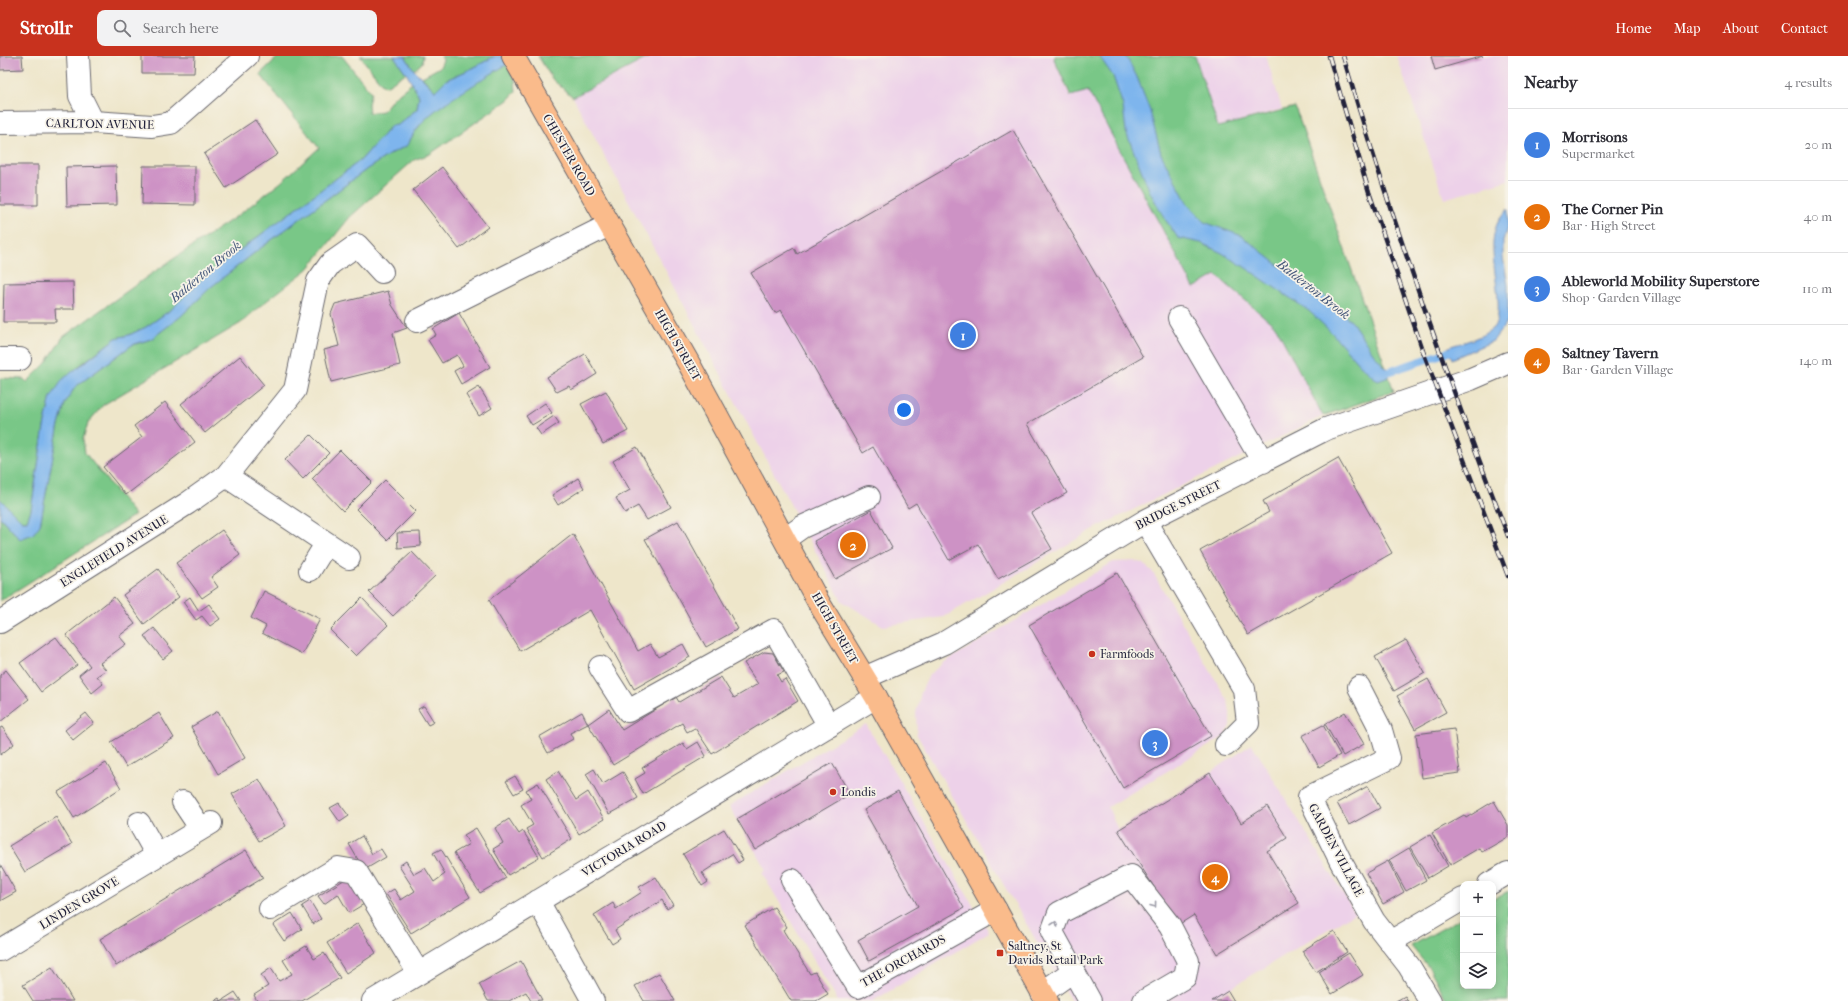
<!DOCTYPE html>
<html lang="en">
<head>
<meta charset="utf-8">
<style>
  :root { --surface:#fff; --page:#f2f2f3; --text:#2b2b33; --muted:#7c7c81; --line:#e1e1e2; --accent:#c8321e }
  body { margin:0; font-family:"IM FELL French Canon",serif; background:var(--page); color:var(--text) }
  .controls { position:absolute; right:12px; bottom:12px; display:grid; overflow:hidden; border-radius:8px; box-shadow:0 2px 10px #0003 }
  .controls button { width:36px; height:36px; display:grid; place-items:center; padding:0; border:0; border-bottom:1px solid var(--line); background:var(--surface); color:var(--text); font:20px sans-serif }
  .you { position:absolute; left:904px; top:354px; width:14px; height:14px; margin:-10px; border:3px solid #fff; border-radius:50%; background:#1a73e8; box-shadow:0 0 0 6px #1a73e833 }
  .badge { display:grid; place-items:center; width:26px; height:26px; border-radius:50%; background:var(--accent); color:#fff; font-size:13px; font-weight:700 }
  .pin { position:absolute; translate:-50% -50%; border:2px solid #fff; box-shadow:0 1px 4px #0006 }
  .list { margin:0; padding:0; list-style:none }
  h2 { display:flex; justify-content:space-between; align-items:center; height:52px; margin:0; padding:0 16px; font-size:17px }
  h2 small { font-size:13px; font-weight:400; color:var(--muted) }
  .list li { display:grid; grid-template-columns:26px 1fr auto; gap:12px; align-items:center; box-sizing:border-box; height:72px; padding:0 16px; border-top:1px solid var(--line) }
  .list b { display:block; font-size:15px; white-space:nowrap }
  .list p { margin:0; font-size:13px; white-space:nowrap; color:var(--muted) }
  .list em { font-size:13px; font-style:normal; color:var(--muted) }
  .icon { flex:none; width:22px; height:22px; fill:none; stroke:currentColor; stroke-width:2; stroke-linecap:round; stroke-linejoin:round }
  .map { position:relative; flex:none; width:1508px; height:945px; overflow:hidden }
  header { display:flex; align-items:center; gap:24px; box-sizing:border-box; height:56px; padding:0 20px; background:var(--accent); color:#fff }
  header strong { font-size:19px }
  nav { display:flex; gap:22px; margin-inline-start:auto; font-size:14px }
  .search { width:280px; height:36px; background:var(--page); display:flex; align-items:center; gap:10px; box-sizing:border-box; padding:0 14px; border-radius:8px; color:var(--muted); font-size:15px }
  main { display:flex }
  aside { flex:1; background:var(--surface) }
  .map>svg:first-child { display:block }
  .built { fill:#edd1e9 }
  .green { fill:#79c787; stroke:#4e7461 }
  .water { fill:#7eb5ed; stroke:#506c94 }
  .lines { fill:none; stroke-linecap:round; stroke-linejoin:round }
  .stream { stroke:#7eb5ed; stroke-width:8 }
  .building { fill:#cd92c5 }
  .minor-casing { stroke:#69676d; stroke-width:24 }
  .major-casing { stroke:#69676d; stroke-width:24 }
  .minor { stroke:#fff; stroke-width:22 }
  .major { stroke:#fabb8b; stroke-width:22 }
  .rail-casing { stroke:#22223b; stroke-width:4.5 }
  .rail { stroke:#f7f3e8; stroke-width:3; stroke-dasharray:9; stroke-linecap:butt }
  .oneway { stroke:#9c9ca7 }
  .poi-dot { fill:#c8321e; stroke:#f7f3e8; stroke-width:1.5 }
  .labels { text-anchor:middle; stroke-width:3.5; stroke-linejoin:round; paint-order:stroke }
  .street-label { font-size:12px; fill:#22223b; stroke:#f7f3e8 }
  .poi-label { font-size:12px; fill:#22223b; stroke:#f7f3e8; text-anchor:start }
  .water-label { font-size:13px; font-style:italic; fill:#425579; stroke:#f7f3e8 }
</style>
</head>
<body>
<header>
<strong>Strollr</strong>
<div class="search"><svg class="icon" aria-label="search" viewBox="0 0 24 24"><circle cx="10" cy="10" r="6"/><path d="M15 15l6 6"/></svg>Search here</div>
<nav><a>Home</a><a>Map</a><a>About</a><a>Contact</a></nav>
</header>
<main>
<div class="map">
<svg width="1508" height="945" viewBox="0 0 1508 945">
  <rect width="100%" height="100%" fill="#f7f3e8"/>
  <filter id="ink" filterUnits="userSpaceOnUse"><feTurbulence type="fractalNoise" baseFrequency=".025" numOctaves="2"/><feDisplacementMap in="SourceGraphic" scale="8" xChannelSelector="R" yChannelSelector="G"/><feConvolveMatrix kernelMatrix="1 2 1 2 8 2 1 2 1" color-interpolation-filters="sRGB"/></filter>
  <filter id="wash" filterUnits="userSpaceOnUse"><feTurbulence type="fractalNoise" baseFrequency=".012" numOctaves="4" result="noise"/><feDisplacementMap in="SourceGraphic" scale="16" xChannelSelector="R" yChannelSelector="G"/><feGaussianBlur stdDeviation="0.9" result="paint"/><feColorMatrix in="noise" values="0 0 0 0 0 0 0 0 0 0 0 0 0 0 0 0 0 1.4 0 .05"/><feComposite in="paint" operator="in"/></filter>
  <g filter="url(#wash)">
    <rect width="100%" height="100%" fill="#eee6ca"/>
    <!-- built -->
    <path class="built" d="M651,0H1055L1054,3L1070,40L1088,34L1194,232L1215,218L1276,271L1323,360L1094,473L944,561L883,570L842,545L573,41Z
      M1195,0H1266L1282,53L1218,71Z
      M1397,0H1508V124L1444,143Z
      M1134,505L1142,507L1152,515L1228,645L1230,657V669L1225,680L1108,751L1118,774L1210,717L1252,688L1355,857L1209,945H1071L917,679L916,657L921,636L929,619L943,607L1113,506Z
      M866,668L989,876L873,945H838L762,817L766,814L729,750Z"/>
    <!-- green -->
    <path class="green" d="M279,0H342L371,36L368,48L369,57L383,55L394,41L412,27L419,40L417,53L398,69L391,70L361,104L204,221L172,253L146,271L129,279L116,282L80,309L51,341L44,371L31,454L27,465H22L0,443V322L24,323L27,326L46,307L63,281L151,218L237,160L280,127L319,92L260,18Z
      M360,0H394L406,17L386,30L382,28Z
      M405,0H423L422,7L414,14Z
      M441,0H495L473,12L446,24L435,35L422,21L440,11L443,4Z
      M538,0H651L573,41L553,24Z
      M1055,0H1195L1218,71L1295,51L1394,335L1323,360L1276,271L1216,219L1194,232L1088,35L1071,40L1054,3Z
      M506,8L515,24L516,35L508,44L430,98L414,104L350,161L308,213L260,250L241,267L103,349L88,367L83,383L85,397L135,459L0,545V461L20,483L40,469L58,373L65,347L75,331L132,289L151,283L180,261L211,231L258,194L367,113L390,98L408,89C422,53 475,28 506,8Z
      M1508,835V945H1447L1430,913L1411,890L1463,861V930H1493V844Z"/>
    <!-- water -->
    <path class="water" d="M394,0H405L414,14L435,35L446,24L473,12L495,0H523C505,9 489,19 472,30C448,46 419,60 408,89L390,98L367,113L258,194L211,231L180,261L151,283L132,289L75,331L65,347L58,373L40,469L33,478L20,483L0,461V443L22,465H27L31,454L44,371L51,341L63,323L116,282L129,279L146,271L172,253L204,221L361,104L391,70L398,69L417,53L419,40L406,17Z
      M1099,0H1125L1127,2L1137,21L1150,55L1161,98L1189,150L1204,166L1242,180L1277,208L1325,241L1352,266L1373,297L1386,312L1389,321L1378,325L1359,308L1332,277L1309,255L1243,210L1222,197L1201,187L1178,182L1165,163L1150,136L1126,76L1123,50L1113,20Z
      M1508,153V169L1503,185V201L1508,229V265L1493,285L1452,303L1448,291C1463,286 1480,283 1493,272C1508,254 1485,199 1496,171C1498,164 1503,159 1508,153Z"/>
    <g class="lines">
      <!-- stream -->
      <path class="stream" d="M1379,315L1382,318L1460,292"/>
    </g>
    <g id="blocks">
      <!-- building -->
      <path class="building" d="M0,0H22L23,13L0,14Z
        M142,0H195L194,17H142Z
        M1431,0H1483L1435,14Z
        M255,64L278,98L226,132L204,98Z
        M1013,74L1143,301L1027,368L1067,437L1031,457L1052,493L998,523L978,488L949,504L916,447L908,452L873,391L863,397L781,254L775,257L751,217L794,192L797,198Z
        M0,109H38V149H0Z
        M116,110L117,149L67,150L66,111Z
        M143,110H195V149L142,148Z
        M442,111L488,171L459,193L413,134Z
        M73,226L74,253H55L56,266H3L4,227Z
        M388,235L392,249L407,272L393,277L400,309L331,326L324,294L339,290L331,258L335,248Z
        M459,257L490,311L461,328L454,315L463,310L457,299L442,307L428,284L436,279L433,273Z
        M585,298L597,318L571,334L569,330L557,336L547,321Z
        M240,300L264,329L205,377L181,348Z
        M479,331L492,352L479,360L466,339Z
        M606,335L628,375L603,388L581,348Z
        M165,346L195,386L126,439L103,411L142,381L134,370Z
        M545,347L552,357L532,369L526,360Z
        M554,360L559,367L541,379L536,372Z
        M311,379L329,397L303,423L285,404Z
        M637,391L671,451L647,464L638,450L625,457L616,442L630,434L613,405Z
        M340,394L372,426L343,455L312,423Z
        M1338,402L1392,497L1248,579L1200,495L1269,456L1263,445Z
        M578,422L584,432L558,449L552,439Z
        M385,424L416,455L387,484L356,453Z
        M871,454L892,492L835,523L814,485Z
        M678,465L738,573L706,591L645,483Z
        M222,474L240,499L211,521L218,531L202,542L176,507Z
        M420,476L421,490L398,492L397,477Z
        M573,478L638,595L650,588L658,601L683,588L690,601L634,633L590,554L520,595L489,544Z
        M412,496L435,520L393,560L369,536Z
        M158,513L179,541L144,568L123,539Z
        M1117,517L1211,680L1123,732L1029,569Z
        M264,535L320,563L302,598L262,577L266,570L251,562Z
        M114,541L135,568L119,580L126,588L100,607L106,614L97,620L103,628L92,637L79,619L90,610L66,579Z
        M190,541L199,555L209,548L220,563L210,570L202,560L196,564L183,546Z
        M362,542L388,569L356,600L330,574Z
        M154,572L173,595L163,603L144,580Z
        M56,581L77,609L41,636L20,607Z
        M1406,584L1425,617L1394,635L1375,601Z
        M764,596L773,597L784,616L777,619L781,626L785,623L798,645L712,698L695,672L687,676L682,667L613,709L588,668L570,677L573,683L548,697L539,681L582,656L588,668L609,653L622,674L676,641L679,646L721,621L734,642L758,628L744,607Z
        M6,614L29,643L0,666V619Z
        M1428,623L1446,656L1415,673L1397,640Z
        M424,650L434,666L428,669L418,653Z
        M218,655L245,702L218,718L191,671Z
        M1345,656L1364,688L1343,700L1325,668Z
        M86,657L94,667L73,684L65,674Z
        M159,657L174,682L126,711L111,686Z
        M1323,669L1340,699L1319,711L1302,680Z
        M2,671L14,688L0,699V672Z
        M1454,673L1460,717L1422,722L1416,678Z
        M698,686L706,700L643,738L635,723L645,717L642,712L683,687L687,693Z
        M106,707L121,732L74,762L58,736Z
        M832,707L850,738L755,794L737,763Z
        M594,713L603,728L623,716L638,742L609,758L586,718Z
        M558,715L576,744L588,736L604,763L579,778L546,723Z
        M1210,717L1241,767L1267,750L1287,782L1267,795L1299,847L1217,898L1194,859L1178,869L1118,774Z
        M515,720L523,733L514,738L506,725Z
        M259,723L286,770L259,785L232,738Z
        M538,727L572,783L543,801L526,773L533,769L521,749L531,743L526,734Z
        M1368,730L1380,752L1349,769L1337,747Z
        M898,735L964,852L869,905L858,884L918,850L864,754Z
        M1494,745L1508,769V781L1482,796L1479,792L1450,809L1432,777L1464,759L1466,762Z
        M339,747L349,760L340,766L330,752Z
        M56,761L72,788L25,816L9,790Z
        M509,763L519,778L523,775L539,801L508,819L493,793L503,787L495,772Z
        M476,772L506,822L480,837L454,797L469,788L464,779Z
        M724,773L743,804L738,807L732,798L719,806L702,817L708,826L702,830L683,798Z
        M1430,779L1448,810L1428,822L1410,791Z
        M362,780L372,798L381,793L386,801L364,814L349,788Z
        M1409,792L1426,824L1406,835L1389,804Z
        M441,793L470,841L411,877L386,838L394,833L401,844L415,835L399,810L406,805L414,818L425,812L434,826L445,818L433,797Z
        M246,794L263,822L116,910L100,883Z
        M1388,805L1404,836L1383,848L1366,817Z
        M0,808L16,836L0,845Z
        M656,821L673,849L667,853L662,844L615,874L620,883L612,888L594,859L613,847L616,853L642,836L639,831Z
        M347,822L364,848L349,857L338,838L324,848L318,840Z
        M310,845L321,863L313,868L302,850Z
        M774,851L787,871L783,874L810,918L815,916L828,938L816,945H791L745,869Z
        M292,857L302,873L284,885L273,869Z
        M358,867L376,897L346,917L327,887Z
        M1334,875L1347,896L1316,916L1302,895Z
        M306,890L314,903L324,897L340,922L302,945H257L254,939L268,930L261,919L271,912L279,925L292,918L283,904Z
        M1349,897L1363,919L1332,938L1319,916Z
        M521,905L542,944L531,945L526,936L509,945H488L479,928Z
        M52,911L67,935L73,945H33L23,929Z
        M659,917L670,936L675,945H644L635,930Z
        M1228,935L1234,945H1212Z
        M235,936L241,945H214L219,942L221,945Z
        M1405,940L1408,945H1396Z"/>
    </g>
  </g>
  <g filter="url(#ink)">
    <use href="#blocks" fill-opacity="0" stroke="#69676d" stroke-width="1"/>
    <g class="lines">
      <defs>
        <path id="minor" d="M78,0L80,40L93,66
          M0,67L93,66L152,70L171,67L247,0
          M1179,262L1263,406
          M417,265L609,169
          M0,303H20
          M226,420L295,334L318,225L330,208L357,189L382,216
          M1145,465L1244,633L1248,667L1226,689
          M785,483L802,471L869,441
          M310,514L326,488
          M0,566L188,447L226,420L349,502
          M600,611L628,655L774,574L829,670
          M864,622L944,587L1145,465L1326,373L1471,323L1508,307
          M1359,631L1381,674L1389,702L1309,741L1341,806L1374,865L1409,910L1430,945
          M183,746L201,773
          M139,767L157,799
          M792,824L858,931L996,854
          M1489,828L1508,817
          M538,845L593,945
          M270,853L338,812L356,815L418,916
          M1390,886L1463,843
          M0,894L211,767
          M1042,937L1073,915
          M373,945L876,641
          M1090,945L1052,876L1059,857L1131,820L1170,870L1188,905L1185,921L1144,945"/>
        <path id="major" d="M513,0L688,306L819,547L876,641L1047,945"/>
      </defs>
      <!-- minor casing -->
      <use href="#minor" class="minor-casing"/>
      <!-- major casing -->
      <use href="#major" class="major-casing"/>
      <!-- minor -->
      <use href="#minor" class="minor"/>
      <!-- major -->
      <use href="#major" class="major"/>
      <defs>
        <path id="rail" d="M1329,0L1369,136L1424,298L1508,520
          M1343,0C1391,162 1447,322 1508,480"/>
      </defs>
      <!-- rail casing -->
      <use href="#rail" class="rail-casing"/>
      <!-- rail -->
      <use href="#rail" class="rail"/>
    </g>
    <!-- one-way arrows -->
    <defs><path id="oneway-chevron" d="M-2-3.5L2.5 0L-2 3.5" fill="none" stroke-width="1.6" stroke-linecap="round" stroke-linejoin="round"/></defs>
    <g class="oneway">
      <use href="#oneway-chevron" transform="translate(1154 849) rotate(53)"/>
      <use href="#oneway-chevron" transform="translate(1055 868) rotate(-71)"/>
    </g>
  </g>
  <!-- markers -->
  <g class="poi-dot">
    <circle cx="1092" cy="598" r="4"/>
    <circle cx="833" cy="736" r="4"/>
    <rect x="996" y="893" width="8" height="8" rx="2"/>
  </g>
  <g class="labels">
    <!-- street labels -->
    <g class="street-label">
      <text transform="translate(100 68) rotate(1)" y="4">CARLTON AVENUE</text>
      <text transform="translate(569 99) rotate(60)" y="4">CHESTER ROAD</text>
      <text transform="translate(678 289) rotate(60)" y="4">HIGH STREET</text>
      <text transform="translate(1178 449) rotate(-27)" y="4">BRIDGE STREET</text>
      <text transform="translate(114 495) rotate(-32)" y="4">ENGLEFIELD AVENUE</text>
      <text transform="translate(835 572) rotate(60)" y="4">HIGH STREET</text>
      <text transform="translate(624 793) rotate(-31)" y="4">VICTORIA ROAD</text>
      <text transform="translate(1336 794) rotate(62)" y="4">GARDEN VILLAGE</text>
      <text transform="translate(79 847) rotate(-31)" y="4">LINDEN GROVE</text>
      <text transform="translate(903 905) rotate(-29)" y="4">THE ORCHARDS</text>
    </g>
    <!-- poi labels -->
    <g class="poi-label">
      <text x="1100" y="602">Farmfoods</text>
      <text x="841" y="740">Londis</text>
      <text x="1008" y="894">Saltney, St<tspan x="1008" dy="14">Davids Retail Park</tspan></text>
    </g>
    <!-- water labels -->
    <g class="water-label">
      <text transform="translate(205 215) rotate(-40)" y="5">Balderton Brook</text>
      <text transform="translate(1314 233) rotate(38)" y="5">Balderton Brook</text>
    </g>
  </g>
</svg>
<div class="controls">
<button>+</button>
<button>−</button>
<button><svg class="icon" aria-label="layers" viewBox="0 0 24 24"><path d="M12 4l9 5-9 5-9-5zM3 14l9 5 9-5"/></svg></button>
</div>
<div class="you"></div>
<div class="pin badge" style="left:963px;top:279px;background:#3f7fe0">1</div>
<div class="pin badge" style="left:853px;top:489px;background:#e8710a">2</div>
<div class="pin badge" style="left:1155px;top:687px;background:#3f7fe0">3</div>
<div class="pin badge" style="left:1215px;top:821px;background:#e8710a">4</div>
</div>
<aside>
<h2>Nearby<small>4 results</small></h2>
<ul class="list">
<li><span class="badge" style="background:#3f7fe0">1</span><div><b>Morrisons</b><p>Supermarket</p></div><em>20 m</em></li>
<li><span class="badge" style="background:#e8710a">2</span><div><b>The Corner Pin</b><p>Bar · High Street</p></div><em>40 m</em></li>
<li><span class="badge" style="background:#3f7fe0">3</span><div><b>Ableworld Mobility Superstore</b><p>Shop · Garden Village</p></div><em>110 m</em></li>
<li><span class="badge" style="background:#e8710a">4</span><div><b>Saltney Tavern</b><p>Bar · Garden Village</p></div><em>140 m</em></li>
</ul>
</aside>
</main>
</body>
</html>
